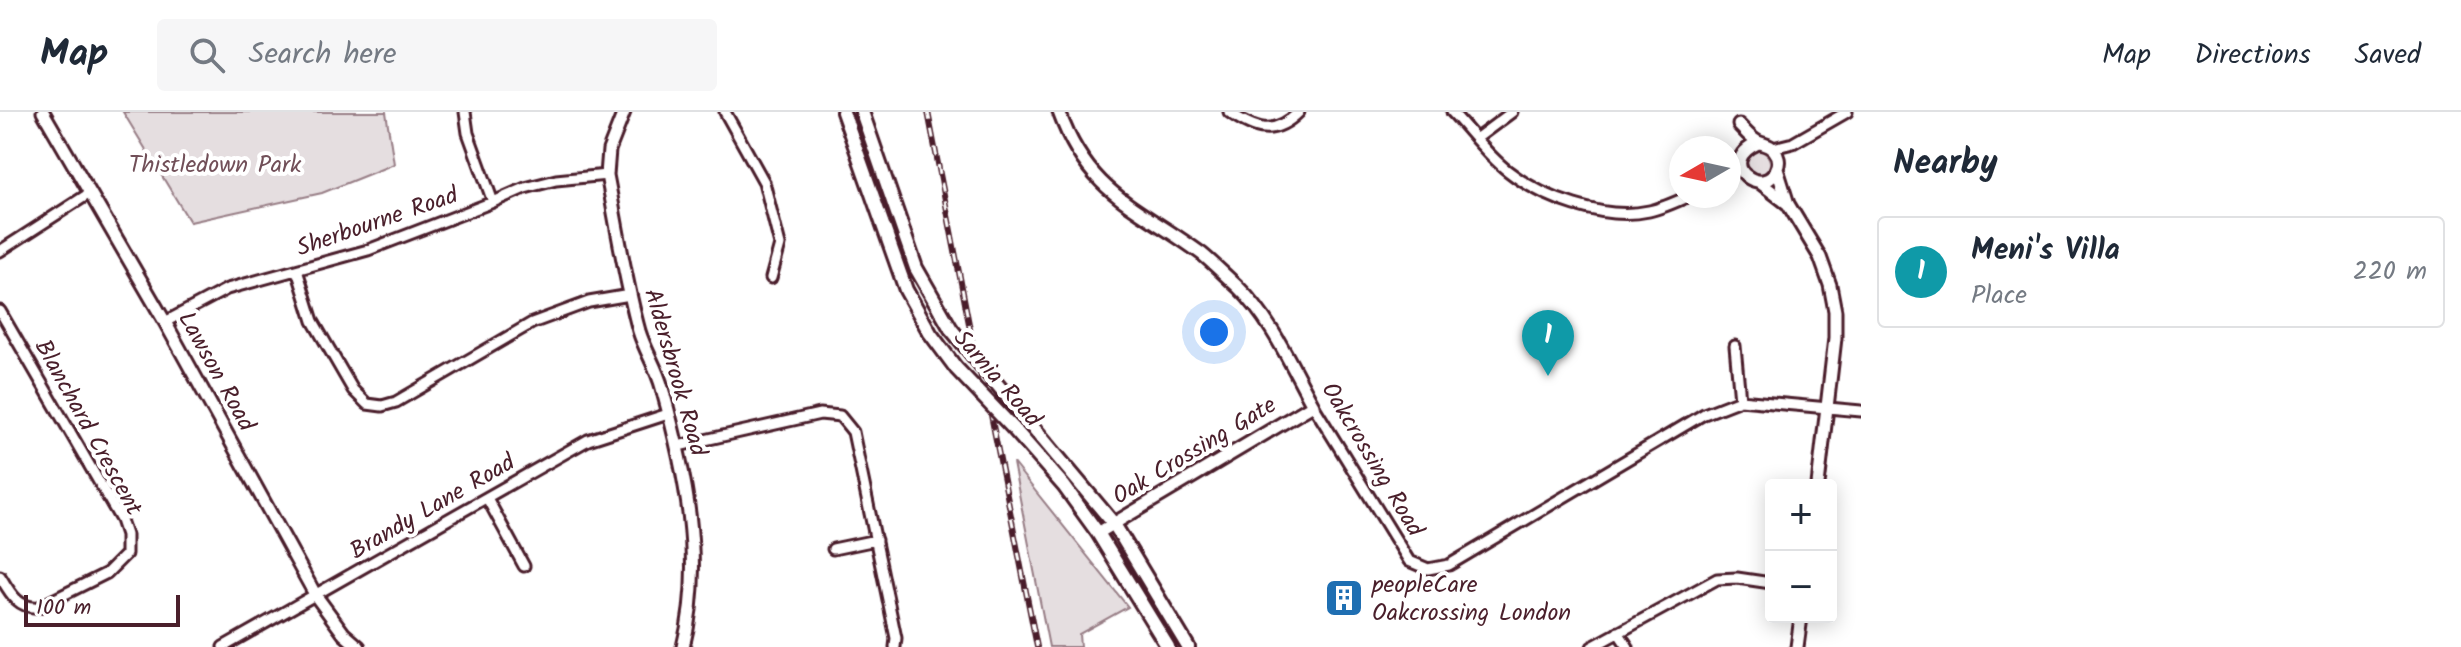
<!DOCTYPE html>
<html lang="en">
<head>
<meta charset="utf-8">
<style>
  :root { --surface:#fff; --page:#f6f6f7; --text:#1f2937; --muted:#747a83; --line:#e0e1e3; --accent:#ea580c }
  body { margin:0; font-family:Kalam,sans-serif; background:var(--page); color:var(--text) }
  .controls { position:absolute; right:24px; bottom:24px; display:grid; overflow:hidden; border-radius:8px; box-shadow:0 4px 20px #0003 }
  .controls button { width:72px; height:72px; display:grid; place-items:center; padding:0; border:0; border-bottom:2px solid var(--line); background:var(--surface); color:var(--text); font:40px sans-serif }
  .compass { position:absolute; left:1669px; top:24px; width:72px; height:72px; border-radius:50%; background:var(--surface); box-shadow:0 4px 20px #0003; rotate:261deg }
  .scale { position:absolute; left:24px; bottom:20px; width:156px; box-sizing:border-box; padding-left:8px; border:4px solid #4a1f2b; border-top:0; font-size:22px; line-height:28px; white-space:nowrap; color:#4a1f2b; -webkit-text-stroke:6px #fff; paint-order:stroke }
  .you { position:absolute; left:1214px; top:220px; width:28px; height:28px; margin:-20px; border:6px solid #fff; border-radius:50%; background:#1a73e8; box-shadow:0 0 0 12px #1a73e833 }
  .badge { display:grid; place-items:center; width:52px; height:52px; border-radius:50%; background:var(--accent); color:#fff; font-size:26px; font-weight:700 }
  .pin { position:absolute; translate:-50% -66px; filter:drop-shadow(0 2px 4px #0008) }
  .pin::after { content:''; position:absolute; top:42px; width:28px; height:24px; background:inherit; clip-path:polygon(0 0,100% 0,50% 100%) }
  .list { margin:0; padding:0; list-style:none }
  h2 { display:flex; justify-content:space-between; align-items:center; height:104px; margin:0; padding:0 32px; font-size:34px }
  h2 small { font-size:26px; font-weight:400; color:var(--muted) }
  .list li { display:grid; grid-template-columns:52px 1fr auto; gap:24px; align-items:center; box-sizing:border-box; height:112px; margin:0 16px 16px; padding:0 16px; border:2px solid var(--line); border-radius:8px }
  .list b { display:block; font-size:30px; white-space:nowrap }
  .list p { margin:0; font-size:26px; white-space:nowrap; color:var(--muted) }
  .list em { font-size:26px; font-style:normal; color:var(--muted) }
  .icon { flex:none; width:44px; height:44px; fill:none; stroke:currentColor; stroke-width:2; stroke-linecap:round; stroke-linejoin:round }
  .map { position:relative; flex:none; width:1861px; height:535px; overflow:hidden }
  header { display:flex; align-items:center; gap:48px; box-sizing:border-box; height:112px; padding:0 40px; background:var(--surface); border-bottom:2px solid var(--line) }
  header strong { font-size:38px }
  nav { display:flex; gap:44px; margin-inline-start:auto; font-size:28px }
  .search { width:560px; height:72px; background:var(--page); display:flex; align-items:center; gap:20px; box-sizing:border-box; padding:0 28px; border-radius:8px; color:var(--muted); font-size:30px }
  main { display:flex }
  aside { flex:1; background:var(--surface) }
  .map>svg:first-child { display:block }
  .green { fill:#e5dee0; stroke:#987e86; stroke-width:2 }
  .lines { fill:none; stroke-linecap:round; stroke-linejoin:round }
  .minor-casing { stroke:#4a1f2b; stroke-width:15 }
  .tertiary-casing { stroke:#4a1f2b; stroke-width:17 }
  .secondary-casing { stroke:#4a1f2b; stroke-width:18 }
  .minor { stroke:#fff; stroke-width:9 }
  .tertiary { stroke:#fff; stroke-width:11 }
  .secondary { stroke:#fff; stroke-width:12 }
  .rail-casing { stroke:#4a1f2b; stroke-width:6 }
  .rail { stroke:#fff; stroke-width:3; stroke-dasharray:9; stroke-linecap:butt }
  .secondary-bridge-casing { stroke:#4a1f2b; stroke-width:18; stroke-linecap:butt }
  .secondary-bridge { stroke:#fff; stroke-width:12 }
  .labels { text-anchor:middle; stroke-width:8; stroke-linejoin:round; paint-order:stroke }
  .park-label { font-size:24px; fill:#714f58; stroke:#fff }
  .street-label { font-size:24px; fill:#4a1f2b; stroke:#fff }
  .poi-label { font-size:24px; fill:#4a1f2b; stroke:#fff; text-anchor:start }
</style>
</head>
<body>
<header>
<strong>Map</strong>
<div class="search"><svg class="icon" aria-label="search" viewBox="0 0 24 24"><circle cx="10" cy="10" r="6"/><path d="M15 15l6 6"/></svg>Search here</div>
<nav><a>Map</a><a>Directions</a><a>Saved</a></nav>
</header>
<main>
<div class="map">
<svg width="1861" height="535" viewBox="0 0 1861 535">
  <rect width="100%" height="100%" fill="#fff"/>
  <filter id="ink" filterUnits="userSpaceOnUse"><feTurbulence type="fractalNoise" baseFrequency=".0125" numOctaves="2"/><feDisplacementMap in="SourceGraphic" scale="16" xChannelSelector="R" yChannelSelector="G"/><feConvolveMatrix kernelMatrix="1 2 1 2 8 2 1 2 1" color-interpolation-filters="sRGB"/></filter>
  <g filter="url(#ink)">
    <!-- green -->
    <path class="green" d="M123,0H386L394,52L322,81L190,110Z
      M1746 51a12 12 0 1 1 24 0a12 12 0 1 1-24 0Z
      M1013,351L1128,495L1079,522L1080,535H1049Z"/>
    <g class="lines">
      <defs>
        <path id="minor" d="M465,0L468,21L493,90
          M725,0L764,70L780,133L771,166
          M1229,0C1255,18 1274,25 1299,0
          M1452,0C1470,19 1487,43 1508,59C1542,86 1604,109 1649,99C1663,96 1676,90 1689,84
          M1477,26L1512,0
          M1773,36L1793,31L1847,0
          M1729,63L1740,47
          M0,139L90,81
          M297,158L313,209L353,278L367,292L382,294L396,290L532,211L589,190L630,183
          M0,199L121,408L126,423V442L107,461L39,495C18,497 10,481 0,464
          M165,210L227,177L368,138L493,90L525,76L556,68L607,63
          M1735,234L1740,288
          M1313,293L1409,449L1428,457L1449,453L1704,302L1740,288L1861,299
          M678,334L820,302L840,304L853,320L896,526L895,535
          M487,386L524,454
          M833,437L876,428
          M1618,520L1628,535
          M223,535L588,328L668,302
          M1592,535L1717,467L1737,466L1771,471"/>
        <path id="tertiary" d="M43,0L165,210L316,484L344,522L359,535
          M624,0L609,38L607,63C617,115 625,168 639,219C645,239 657,256 662,276C685,358 705,450 683,535
          M1059,0C1089,83 1137,94 1202,142C1214,152 1226,164 1238,175C1271,207 1291,253 1313,293L1098,421
          M1739,13C1744,18 1751,27 1758,30C1764,33 1769,32 1774,38C1778,43 1780,50 1777,56C1766,89 1712,52 1758,31
          M1777,57L1788,92L1820,145L1830,173L1835,199V226L1818,373
          M1758,69L1788,92
          M1797,535L1801,505"/>
        <path id="secondary" d="M843,0L906,178L930,221L956,256
          M862,0L916,156L951,217
          M1016,295L1114,412L1188,535
          M1013,316L1064,374L1098,421L1168,535"/>
      </defs>
      <!-- minor casing -->
      <use href="#minor" class="minor-casing"/>
      <!-- tertiary casing -->
      <use href="#tertiary" class="tertiary-casing"/>
      <!-- secondary casing -->
      <use href="#secondary" class="secondary-casing"/>
      <!-- minor -->
      <use href="#minor" class="minor"/>
      <!-- tertiary -->
      <use href="#tertiary" class="tertiary"/>
      <!-- secondary -->
      <use href="#secondary" class="secondary"/>
      <defs>
        <path id="rail" d="M928,0L975,243L990,298L1037,535"/>
      </defs>
      <!-- rail casing -->
      <use href="#rail" class="rail-casing"/>
      <!-- rail -->
      <use href="#rail" class="rail"/>
      <defs>
        <path id="secondary-bridge" d="M951,217L1016,295
          M956,256L1013,316"/>
      </defs>
      <!-- secondary-bridge casing -->
      <use href="#secondary-bridge" class="secondary-bridge-casing"/>
      <!-- secondary-bridge -->
      <use href="#secondary-bridge" class="secondary-bridge"/>
    </g>
  </g>
  <!-- icons -->
  <defs>
    <symbol id="building-square" viewBox="-11 -11 22 22"><rect x="-9" y="-9" width="18" height="18" rx="4" fill="#1f6fb2" stroke="#fff"/><path d="M-4-6H4V6H1V3H-1V6H-4ZM-2.5-4.3h1.7v1.8h-1.7ZM.8-4.3h1.7v1.8H.8ZM-2.5-1h1.7V.8h-1.7ZM.8-1h1.7V.8H.8Z" fill="#fff"/></symbol>
  </defs>
  <g fill-rule="evenodd">
    <use href="#building-square" x="1322" y="464" width="44" height="44"/>
  </g>
  <g class="labels">
    <!-- park labels -->
    <g class="park-label">
      <text x="215" y="60">Thistledown Park</text>
    </g>
    <!-- street labels -->
    <g class="street-label">
      <text transform="translate(377 109) rotate(-19)" y="8">Sherbourne Road</text>
      <text transform="translate(217 259) rotate(61)" y="8">Lawson Road</text>
      <text transform="translate(676 260) rotate(74)" y="8">Aldersbrook Road</text>
      <text transform="translate(998 266) rotate(49)" y="8">Sarnia Road</text>
      <text transform="translate(89 315) rotate(61)" y="8">Blanchard Crescent</text>
      <text transform="translate(1194 338) rotate(-31)" y="8">Oak Crossing Gate</text>
      <text transform="translate(1373 347) rotate(59)" y="8">Oakcrossing Road</text>
      <text transform="translate(432 394) rotate(-30)" y="8">Brandy Lane Road</text>
    </g>
    <!-- poi labels -->
    <g class="poi-label">
      <text x="1372" y="480">peopleCare<tspan x="1372" dy="28">Oakcrossing London</tspan></text>
    </g>
  </g>
</svg>
<div class="controls">
<button>+</button>
<button>−</button>
</div>
<svg class="compass" viewBox="-18 -18 36 36"><path d="M0-13l5 13h-10z" fill="#e53935"/><path d="M0 13l5-13h-10z" fill="#747a83"/></svg>
<div class="scale">100 m</div>
<div class="you"></div>
<div class="pin badge" style="left:1548px;top:264px;background:#0f9aa8">1</div>
</div>
<aside>
<h2>Nearby<small></small></h2>
<ul class="list">
<li><span class="badge" style="background:#0f9aa8">1</span><div><b>Meni's Villa</b><p>Place</p></div><em>220 m</em></li>
</ul>
</aside>
</main>
</body>
</html>
